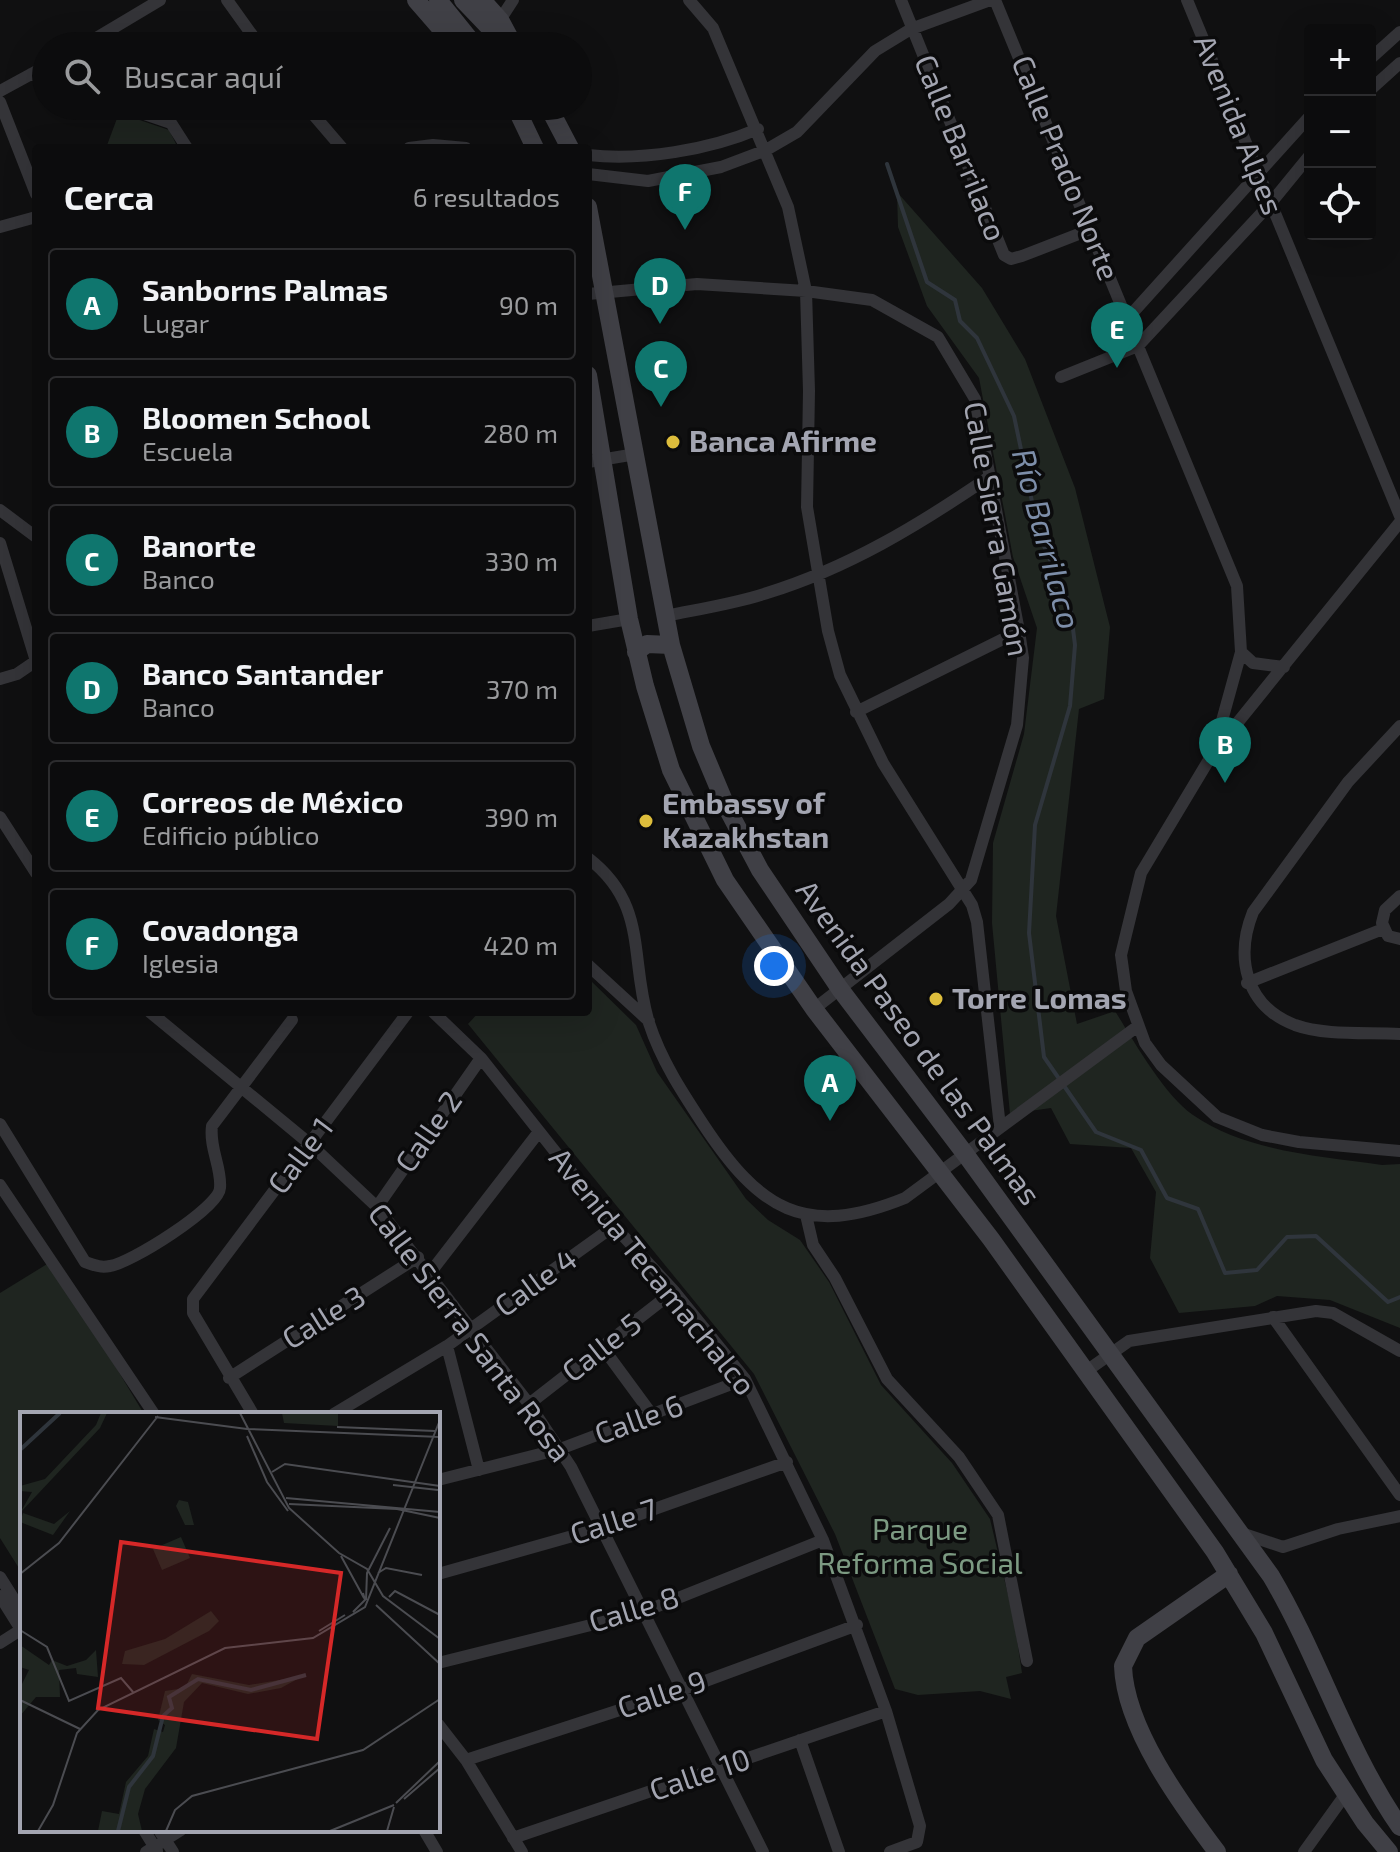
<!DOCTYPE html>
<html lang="es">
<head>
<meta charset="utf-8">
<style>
  :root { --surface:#0c0c0d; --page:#151516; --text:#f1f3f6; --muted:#9a9b9d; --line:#2c2c2e; --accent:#0f766e }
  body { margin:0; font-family:"Exo 2",sans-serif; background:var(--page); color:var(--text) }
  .controls { position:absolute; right:24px; top:24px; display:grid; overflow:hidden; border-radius:8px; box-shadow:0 8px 32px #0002 }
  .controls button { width:72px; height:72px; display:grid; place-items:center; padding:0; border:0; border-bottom:2px solid var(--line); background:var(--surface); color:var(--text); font:40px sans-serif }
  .you { position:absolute; left:774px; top:966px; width:28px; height:28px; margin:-20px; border:6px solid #fff; border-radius:50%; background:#1a73e8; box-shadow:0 0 0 12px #1a73e833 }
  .badge { display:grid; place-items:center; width:52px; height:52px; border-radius:50%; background:var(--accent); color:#fff; font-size:26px; font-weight:700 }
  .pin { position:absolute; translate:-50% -66px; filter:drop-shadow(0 2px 4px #0008) }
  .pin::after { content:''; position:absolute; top:42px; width:28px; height:24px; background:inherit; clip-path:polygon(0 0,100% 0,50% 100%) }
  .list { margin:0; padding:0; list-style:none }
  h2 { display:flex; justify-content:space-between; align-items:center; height:104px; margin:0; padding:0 32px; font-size:34px }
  h2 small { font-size:26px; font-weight:400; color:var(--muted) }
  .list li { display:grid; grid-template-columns:52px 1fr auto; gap:24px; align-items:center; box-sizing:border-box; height:112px; margin:0 16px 16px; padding:0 16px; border:2px solid var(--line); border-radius:8px }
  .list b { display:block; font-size:30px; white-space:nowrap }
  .list p { margin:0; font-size:26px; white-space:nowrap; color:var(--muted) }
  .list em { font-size:26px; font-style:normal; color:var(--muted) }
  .icon { flex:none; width:44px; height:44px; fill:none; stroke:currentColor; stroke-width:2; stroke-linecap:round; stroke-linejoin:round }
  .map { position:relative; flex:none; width:1400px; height:1852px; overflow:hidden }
  .search { position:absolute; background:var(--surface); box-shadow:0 8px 32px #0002; left:32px; top:32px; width:560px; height:88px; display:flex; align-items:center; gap:20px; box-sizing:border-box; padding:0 28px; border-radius:44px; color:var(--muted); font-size:30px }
  .panel { position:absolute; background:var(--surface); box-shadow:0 8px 32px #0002; left:32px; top:144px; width:560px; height:872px; border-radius:8px }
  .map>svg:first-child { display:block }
  .green { fill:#1f2520 }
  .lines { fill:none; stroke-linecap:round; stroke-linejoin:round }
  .stream { stroke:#2f353c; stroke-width:4 }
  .street { stroke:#343438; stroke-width:12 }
  .secondary { stroke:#404046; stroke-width:18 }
  .poi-dot { fill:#ddbd3c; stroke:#0b0b0c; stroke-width:3 }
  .labels { text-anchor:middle; stroke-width:7; stroke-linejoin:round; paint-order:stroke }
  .street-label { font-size:30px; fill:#a3a5b1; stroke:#0b0b0c }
  .poi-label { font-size:30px; font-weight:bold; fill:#a3a5b1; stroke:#0b0b0c; text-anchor:start }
  .park-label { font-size:30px; fill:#7c9a82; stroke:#0b0b0c }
  .water-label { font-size:32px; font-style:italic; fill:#7d8ea9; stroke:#0b0b0c }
  .inset-river { fill:none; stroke:#2f353c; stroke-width:4 }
  .inset-road { fill:none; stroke:#4b4c51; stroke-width:2 }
  .view { fill:#d62828; fill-opacity:0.15; stroke:#d62828; stroke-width:4 }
  .inset-edge { fill:none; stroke:#a3a5b1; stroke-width:4 }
</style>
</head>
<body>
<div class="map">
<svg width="1400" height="1852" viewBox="0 0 1400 1852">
  <rect width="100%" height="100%" fill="#101011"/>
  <!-- green -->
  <path class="green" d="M119,113L169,130L178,148H106Z
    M897,192L982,288L1025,359L1075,488L1110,627L1104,699L1079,709L1056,916L1077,1024L1115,1011C1133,1040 1165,1096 1193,1115C1247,1152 1319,1156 1382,1165L1400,1164V1328L1330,1300L1277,1296L1255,1306L1179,1313L1150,1258L1156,1192L1131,1148L1070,1144L1051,1108L1010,1114L992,923L993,843L1024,734L1037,628L1013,557L979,378L927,306L898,227Z
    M588,978L636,1025L657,1072L746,1199L768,1220L800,1240L829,1282L881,1385L952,1463L990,1519L1014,1620L1022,1673L1006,1677L1011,1699L980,1691L918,1695L895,1689L835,1534L754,1374L468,1024L479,1012H588Z
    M52,1261L144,1414H22V1573L0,1538V1293Z"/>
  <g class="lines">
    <!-- stream -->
    <path class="stream" d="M887,164L927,282L955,300L960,321L977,338L1014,416L1039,535L1070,605L1075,645L1070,706L1035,825L1029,933L1044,1057L1096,1132L1141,1150L1167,1198L1198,1209L1225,1273L1257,1270L1287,1237L1316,1236L1388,1302L1400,1297"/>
    <!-- street -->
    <path class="street" d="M227,0L260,46
      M689,0L713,28L788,207L806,291L809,391L807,507L828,631L840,675L883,763L972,905L977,922L1000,1127
      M901,0L1004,255L1011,259L1022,256L1089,230
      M995,0L1237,586L1241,652L1215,746
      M1187,0L1400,516
      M500,20L513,0
      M83,46L160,0
      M1370,59L1400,32
      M31,74L46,80
      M1370,90L1400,63
      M0,91L46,66
      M0,102L36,194
      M121,106L171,123L187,148
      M306,106L342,148
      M409,148L433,145L466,148
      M588,155C641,161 709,150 758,129
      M588,174L648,181L721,167L766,150L797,132L875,51L911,29L990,0
      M0,227L36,217
      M588,294L697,284L806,291L872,300L938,337L975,399L1019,631L1023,658L1017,725L971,880L949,904L814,1009
      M1127,319L1310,116
      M1061,377L1138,346L1270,204L1310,155
      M588,462L636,454
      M0,510L36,537
      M1400,522L1213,753L1141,873L1121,955L1126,991L1145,1043L1161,1065L1217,1117L1262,1135L1299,1142L1400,1151
      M0,543L36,661
      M665,616C699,609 734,604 767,593C848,568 919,525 989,477
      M588,626L629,619
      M1241,652L1253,663L1284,667
      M0,679L17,674L36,661
      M856,712L1019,631
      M1400,726L1348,782L1253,912C1235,957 1245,1006 1295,1025C1326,1036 1367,1032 1400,1034
      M0,817L36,873
      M588,858C649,905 629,958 649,1023C661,1060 682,1092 703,1124C759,1209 804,1239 905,1198L1138,1026
      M1400,896L1385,910L1382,923L1388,936L1400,939
      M588,965L649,1021
      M1247,983L1383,929
      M150,1012L310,1144L377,1207L529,1404L571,1467L763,1852
      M433,1012L481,1058L614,1226L674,1291L745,1379L823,1540L886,1711L920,1826L917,1842L890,1852
      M0,1124L85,1262C94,1265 100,1268 110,1266C129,1264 219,1208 220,1188C222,1168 209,1148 212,1126L292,1020
      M0,1185L154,1414
      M377,1207L481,1058
      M806,1215L813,1245L835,1278L887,1379L959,1457L998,1515L1027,1661
      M430,1273L538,1133
      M1273,1317L1400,1495
      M447,1346L479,1470
      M603,1348L653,1416
      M1085,1372L1129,1341L1316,1311L1333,1313L1400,1351
      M229,1378L418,1257
      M529,1404L674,1291
      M253,1414L193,1313V1299L408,1012
      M334,1414L447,1346L614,1226
      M438,1480L560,1449L745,1379
      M1241,1533L1283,1547L1338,1529L1400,1516
      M438,1574L601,1528L787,1462
      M0,1577L22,1612
      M0,1596L22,1631
      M0,1643L22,1629
      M438,1663L643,1612L823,1540
      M438,1724L466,1760L522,1852
      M800,1740L839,1852
      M466,1760L681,1690L857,1625
      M144,1830L157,1851
      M159,1830L173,1852
      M424,1830L437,1852
      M513,1838L886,1711
      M146,1852L181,1830
      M1304,1852L1345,1795"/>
    <!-- secondary -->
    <path class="secondary" d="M416,0L456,46
      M438,0L475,46
      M463,0L507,46
      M482,0L500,20L514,46
      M515,106L535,148
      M548,106L570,148
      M588,207L671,645L701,746L727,808L760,870L840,989L966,1155L1271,1576C1319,1657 1346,1749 1400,1827
      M588,375L629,619L645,686L671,770L725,880L814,1009L991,1239L1215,1552L1264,1633L1324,1760L1365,1823L1389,1852
      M636,652L647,644L671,645
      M1217,1852C1181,1804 1125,1728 1123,1666L1137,1638L1229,1574"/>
  </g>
  <!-- markers -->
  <g class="poi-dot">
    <circle cx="673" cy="442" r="8"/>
    <circle cx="646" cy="821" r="8"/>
    <circle cx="936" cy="999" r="8"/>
  </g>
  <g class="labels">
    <!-- street labels -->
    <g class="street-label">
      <text transform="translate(1238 125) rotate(68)" y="10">Avenida Alpes</text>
      <text transform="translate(960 148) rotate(68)" y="10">Calle Barrilaco</text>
      <text transform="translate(1065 168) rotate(68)" y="10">Calle Prado Norte</text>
      <text transform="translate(996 529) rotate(80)" y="10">Calle Sierra Gamón</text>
      <text transform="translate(918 1043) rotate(54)" y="10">Avenida Paseo de las Palmas</text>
      <text transform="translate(429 1132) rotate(-55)" y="10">Calle 2</text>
      <text transform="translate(301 1156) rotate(-53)" y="10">Calle 1</text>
      <text transform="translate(652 1272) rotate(51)" y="10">Avenida Tecamachalco</text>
      <text transform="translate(536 1283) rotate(-36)" y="10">Calle 4</text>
      <text transform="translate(324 1318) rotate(-32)" y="10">Calle 3</text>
      <text transform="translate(469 1333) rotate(53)" y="10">Calle Sierra Santa Rosa</text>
      <text transform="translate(602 1348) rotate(-38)" y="10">Calle 5</text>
      <text transform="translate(639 1420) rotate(-20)" y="10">Calle 6</text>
      <text transform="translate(614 1522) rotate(-18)" y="10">Calle 7</text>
      <text transform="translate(634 1610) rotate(-17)" y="10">Calle 8</text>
      <text transform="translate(662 1695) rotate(-19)" y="10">Calle 9</text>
      <text transform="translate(700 1775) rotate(-19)" y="10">Calle 10</text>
    </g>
    <!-- poi labels -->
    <g class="poi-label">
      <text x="689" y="452">Banca Afirme</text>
      <text x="662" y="814">Embassy of<tspan x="662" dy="34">Kazakhstan</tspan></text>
      <text x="952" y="1009">Torre Lomas</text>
    </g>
    <!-- park labels -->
    <g class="park-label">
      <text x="920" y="1540">Parque<tspan x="920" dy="34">Reforma Social</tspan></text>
    </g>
    <!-- water labels -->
    <g class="water-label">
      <text transform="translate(1046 539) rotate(75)" y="11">Río Barrilaco</text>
    </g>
  </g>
  <!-- overview -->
  <g transform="translate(20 1412)">
    <rect width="420" height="420" fill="#101011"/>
    <path d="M81,1H87L80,16L0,101L12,80L0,79V74L25,67L76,13ZM262,1H318V14L264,11ZM159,88L168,90L174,113H165L156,94ZM50,99L33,123L0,110L3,101L34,112ZM161,125L170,146L142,158L133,137ZM191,199L199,209L189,219L124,253L102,252L105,239L145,227ZM0,233L29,253L32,248L47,254L66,248L76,238L78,265L57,262L56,256L39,258L40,285H16L0,304V276L9,258L0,255ZM172,262L229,273L283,264L261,276L228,282L182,271L164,290L156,336L125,377L118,402L122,419H78L82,399L99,402L106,370L128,344L134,317L143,320L145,313L138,308L145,279L165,276Z" fill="#1f2520"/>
    <path class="inset-river" d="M1,37L40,1M98,419L109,375L133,344L143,304L152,296L149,285L178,267L231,278L286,263"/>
    <path class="inset-road" d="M220,1L269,96L319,141L347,157L363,184L420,227M135,5L227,17L420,25M317,15L415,19M227,24L247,70L268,99M252,60L265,52L420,74M373,73L418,78M266,86L420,100M269,92L377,97L420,106M321,144L344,186M358,161L366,156L402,163M0,162L39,131L138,4M369,185L375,179L420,203M346,188L347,161L370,116M356,193L420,252M333,200L345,188L343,181M0,218L27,235L49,289L101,266L113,280M299,219L325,203M0,288L60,317M384,387L420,356M376,391L420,349M18,419L33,393L57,321L78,298L205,236L293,226L345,195L420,8M146,419L155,398L172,384L343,338L420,287M310,419L374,393M367,419L374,395"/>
    <path class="view" d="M101,130L321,161L297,327L78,296Z"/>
    <rect width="420" height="420" class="inset-edge"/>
  </g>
</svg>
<div class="controls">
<button>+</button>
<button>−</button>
<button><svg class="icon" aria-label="locate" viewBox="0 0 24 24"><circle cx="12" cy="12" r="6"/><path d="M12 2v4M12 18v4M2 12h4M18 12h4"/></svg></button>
</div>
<div class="you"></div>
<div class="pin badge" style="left:830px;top:1121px">A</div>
<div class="pin badge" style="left:1225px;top:783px">B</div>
<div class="pin badge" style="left:661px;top:407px">C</div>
<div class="pin badge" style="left:660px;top:324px">D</div>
<div class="pin badge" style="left:1117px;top:368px">E</div>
<div class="pin badge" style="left:685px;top:230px">F</div>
<div class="search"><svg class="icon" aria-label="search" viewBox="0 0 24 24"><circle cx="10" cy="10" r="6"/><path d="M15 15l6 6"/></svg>Buscar aquí</div>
<section class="panel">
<h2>Cerca<small>6 resultados</small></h2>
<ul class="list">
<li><span class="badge">A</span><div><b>Sanborns Palmas</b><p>Lugar</p></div><em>90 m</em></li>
<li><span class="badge">B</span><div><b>Bloomen School</b><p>Escuela</p></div><em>280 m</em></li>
<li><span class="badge">C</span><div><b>Banorte</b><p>Banco</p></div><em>330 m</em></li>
<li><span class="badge">D</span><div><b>Banco Santander</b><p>Banco</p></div><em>370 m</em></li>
<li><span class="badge">E</span><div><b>Correos de México</b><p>Edificio público</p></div><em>390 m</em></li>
<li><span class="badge">F</span><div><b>Covadonga</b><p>Iglesia</p></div><em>420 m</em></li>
</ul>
</section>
</div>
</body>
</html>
